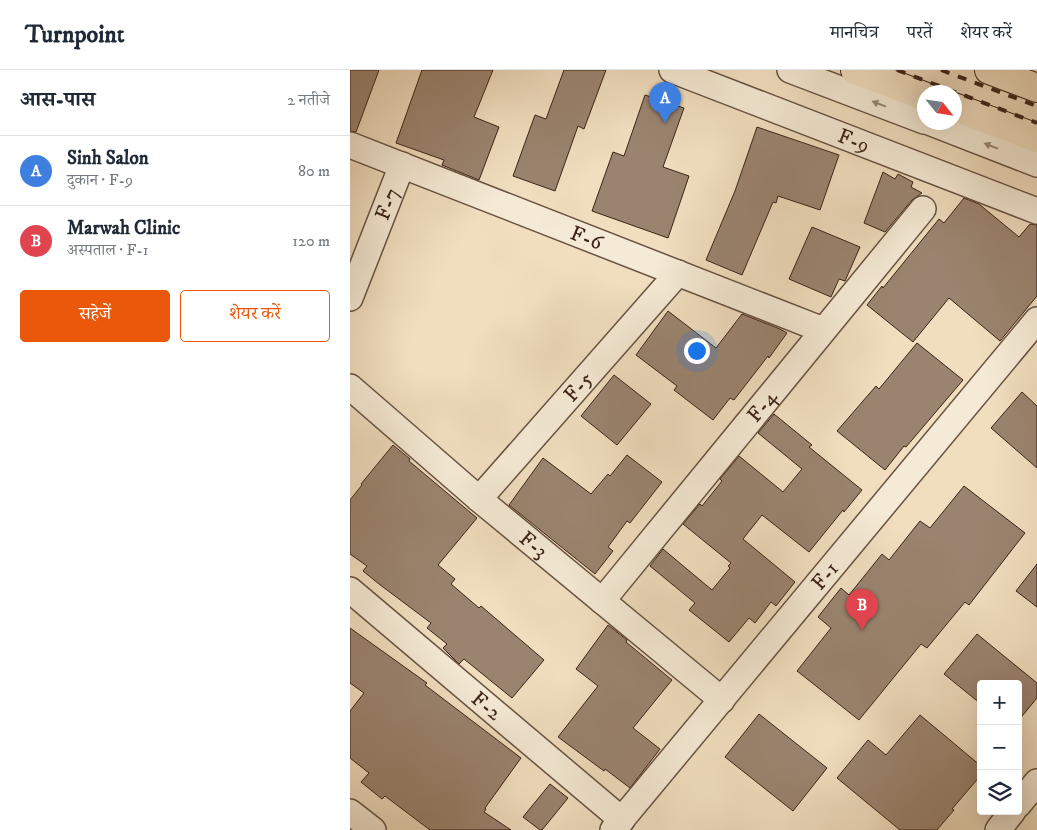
<!DOCTYPE html>
<html lang="hi">
<head>
<meta charset="utf-8">
<style>
  :root { --surface:#fff; --page:#f2f2f3; --text:#1f2937; --muted:#747a83; --line:#e0e1e3; --accent:#ea580c }
  body { margin:0; font-family:"IM FELL DW Pica","Noto Serif Devanagari",serif; background:var(--page); color:var(--text) }
  .controls { position:absolute; right:15px; bottom:15px; display:grid; overflow:hidden; border-radius:5px; box-shadow:0 5px 20px #0002 }
  .controls button { width:45px; height:45px; display:grid; place-items:center; padding:0; border:0; border-bottom:1px solid var(--line); background:var(--surface); color:var(--text); font:25px sans-serif }
  .compass { position:absolute; left:567px; top:15px; width:45px; height:45px; border-radius:50%; background:var(--surface); box-shadow:0 5px 20px #0002; rotate:120deg }
  .you { position:absolute; left:346px; top:280px; width:18px; height:18px; margin:-12px; border:4px solid #fff; border-radius:50%; background:#1a73e8; box-shadow:0 0 0 8px #1a73e833 }
  .badge { display:grid; place-items:center; width:32px; height:32px; border-radius:50%; background:var(--accent); color:#fff; font-size:16px; font-weight:700 }
  .pin { position:absolute; translate:-50% -41px; filter:drop-shadow(0 1px 2px #0008) }
  .pin::after { content:''; position:absolute; top:26px; width:18px; height:15px; background:inherit; clip-path:polygon(0 0,100% 0,50% 100%) }
  .list { margin:0; padding:0; list-style:none }
  h2 { display:flex; justify-content:space-between; align-items:center; height:65px; margin:0; padding:0 20px; font-size:21px }
  h2 small { font-size:16px; font-weight:400; color:var(--muted) }
  .list li { display:grid; grid-template-columns:32px 1fr auto; gap:15px; align-items:center; box-sizing:border-box; height:70px; padding:0 20px; border-top:1px solid var(--line) }
  .list b { display:block; font-size:19px; white-space:nowrap }
  .list p { margin:0; font-size:16px; white-space:nowrap; color:var(--muted) }
  .list em { font-size:16px; font-style:normal; color:var(--muted) }
  .actions { display:flex; gap:10px; padding:15px 20px }
  .actions a { flex:1; padding:11px 0; border:1px solid var(--accent); border-radius:5px; text-align:center; font-size:18px; color:var(--accent) }
  .actions .main { background:var(--accent); color:#fff }
  .icon { flex:none; width:28px; height:28px; fill:none; stroke:currentColor; stroke-width:2; stroke-linecap:round; stroke-linejoin:round }
  .map { position:relative; flex:none; width:687px; height:760px; overflow:hidden }
  header { display:flex; align-items:center; gap:30px; box-sizing:border-box; height:70px; padding:0 25px; background:var(--surface); border-bottom:1px solid var(--line) }
  header strong { font-size:24px }
  nav { display:flex; gap:28px; margin-inline-start:auto; font-size:18px }
  main { display:flex }
  aside { flex:1; background:var(--surface) }
  .map>svg:first-child { display:block }
  .building { fill:#9a846f; stroke:#3c2318 }
  .lines { fill:none; stroke-linecap:round; stroke-linejoin:round }
  .minor-casing { stroke:#695242; stroke-width:28 }
  .major-casing { stroke:#3c2318; stroke-width:30 }
  .minor { stroke:#f5ead5; stroke-width:25 }
  .major { stroke:#f0debf; stroke-width:28 }
  .rail { stroke:#3c2318; stroke-width:4; stroke-dasharray:9 9; stroke-linecap:butt }
  .oneway { fill:#988676 }
  .labels { text-anchor:middle; stroke-width:4; stroke-linejoin:round; paint-order:stroke }
  .street-label { font-size:21px; fill:#3c2318; stroke:#f5ead5 }
</style>
</head>
<body>
<header>
<strong>Turnpoint</strong>
<nav><a>मानचित्र</a><a>परतें</a><a>शेयर करें</a></nav>
</header>
<main>
<aside>
<h2>आस-पास<small>2 नतीजे</small></h2>
<ul class="list">
<li><span class="badge" style="background:#3f7fe0">A</span><div><b>Sinh Salon</b><p>दुकान · F-9</p></div><em>80 m</em></li>
<li><span class="badge" style="background:#e0444e">B</span><div><b>Marwah Clinic</b><p>अस्पताल · F-1</p></div><em>120 m</em></li>
</ul>
<div class="actions"><a class="main">सहेजें</a><a>शेयर करें</a></div>
</aside>
<div class="map">
<svg width="687" height="760" viewBox="0 0 687 760">
  <rect width="100%" height="100%" fill="#f0debf"/>
  <filter id="stains"><feTurbulence type="fractalNoise" baseFrequency=".004" numOctaves="4"/><feColorMatrix values="0 0 0 0 .2 0 0 0 0 .09 0 0 0 0 .02 0 0 0 .5 -.17"/></filter>
  <radialGradient id="worn" r=".72"><stop offset=".6" stop-color="#630" stop-opacity="0"/><stop offset="1" stop-color="#630" stop-opacity=".3"/></radialGradient>
  <!-- building -->
  <path class="building" d="M0,0H29L6,62L0,61Z
    M72,0H143L124,47L149,57L129,110L92,95L94,90L46,73Z
    M214,0H256L234,59L228,56L205,121L163,106L185,45L196,49Z
    M295,25L334,38L313,97L339,106L318,168L242,141L263,82L274,86Z
    M407,57L489,85L470,140L428,126L426,133L423,132L392,205L356,190L385,121Z
    M533,102L545,109L548,104L563,112L561,117L572,123L562,130L535,162L514,153Z
    M614,128L629,134L669,167L680,154L687,155V226L650,271L599,228L563,272L517,235L532,216L533,218L589,149L594,153Z
    M462,157L510,177L495,211L489,209L481,227L439,209Z
    M318,241L366,278L392,244L430,259L437,263L419,288L418,286L384,330L380,328L363,350L324,320L327,316L286,285Z
    M567,273L613,310L556,377L554,376L535,400L487,361L526,316L529,319Z
    M264,305L301,334L267,375L231,346Z
    M672,322L687,336V398L641,358Z
    M424,344L462,375L459,377L512,420L494,442L493,440L459,482L412,445L393,469L445,512L426,536L421,532L405,553L399,548L379,572L339,540L345,533L300,496L313,479L362,520L380,498L378,496L381,493L333,454L350,434L352,436L372,411L370,409L389,386L433,422L452,399L408,363Z
    M43,375L60,389L59,391L127,448L88,495L105,509L101,514L129,538L131,536L194,590L162,628L114,589L109,594L93,578L97,574L77,558L81,553L29,514L13,501L17,496L0,484V430L12,415L11,414Z
    M277,385L312,412L280,453L277,451L258,477L263,481L245,504L159,435L193,388L241,424L258,404L260,406Z
    M614,416L675,463L619,535L615,532L577,578L571,574L509,650L447,601L481,558L468,547L491,518L499,525L532,484L539,490L570,451L580,458Z
    M687,494V537L666,521Z
    M258,555L277,570L276,572L322,610L283,658L310,679L280,718L255,699L254,701L208,667L248,616L226,599Z
    M0,558L77,613L75,615L171,688L135,738L136,739L134,742L161,760H80L35,726L32,729L11,712L19,703L0,688V641L14,623L0,613Z
    M627,564L687,613V628L668,651V614H631V634L594,604Z
    M409,644L477,698L443,741L375,687Z
    M570,645L631,696V705L602,739L604,740L587,760H550L487,708L518,670L536,685Z
    M200,714L218,728L192,760H190L173,747Z"/>
  <g class="lines">
    <defs>
      <g id="minor">
        <path id="s1" d="M322,0L687,141"/>
        <path d="M440,0L574,51"/>
        <path d="M579,52L687,94"/>
        <path id="s2" d="M0,75L473,260"/>
        <path id="s3" d="M0,228L52,95"/>
        <path id="s4" d="M0,317L129,429L372,630"/>
        <path id="s5" d="M129,429L328,203"/>
        <path id="s6" d="M0,520L272,750"/>
        <path id="s7" d="M252,531L573,139"/>
        <path d="M668,735L687,712"/>
        <path d="M0,742L23,760"/>
        <path id="s8" d="M263,760L687,250"/>
        <path d="M648,760L663,741"/>
      </g>
      <path id="major" d="M505,0L574,26
        M639,0L687,18
        M604,37L687,68"/>
    </defs>
    <!-- minor casing -->
    <use href="#minor" class="minor-casing"/>
    <!-- major casing -->
    <use href="#major" class="major-casing"/>
    <!-- minor -->
    <use href="#minor" class="minor"/>
    <!-- major -->
    <use href="#major" class="major"/>
    <!-- rail -->
    <path class="rail" d="M547,0L687,53
      M591,0L687,36"/>
  </g>
  <!-- one-way arrows -->
  <defs><path id="oneway-solid" d="M-6-.8H1V-3.2L6.5 0L1 3.2V.8H-6Z" transform="scale(1.25)"/></defs>
  <g class="oneway">
    <use href="#oneway-solid" transform="translate(529 34) rotate(-159)"/>
    <use href="#oneway-solid" transform="translate(641 76) rotate(-159)"/>
  </g>
  <g class="labels">
    <!-- street labels -->
    <g class="street-label">
      <text dy="7" stroke="none"><textPath href="#s1" startOffset="195">F-9</textPath></text>
      <text dy="7" stroke="none"><textPath href="#s3" startOffset="101">F-7</textPath></text>
      <text dy="7" stroke="none"><textPath href="#s2" startOffset="254">F-6</textPath></text>
      <text dy="7" stroke="none"><textPath href="#s5" startOffset="150">F-5</textPath></text>
      <text dy="7" stroke="none"><textPath href="#s7" startOffset="252">F-4</textPath></text>
      <text dy="7" stroke="none"><textPath href="#s4" startOffset="242">F-3</textPath></text>
      <text dy="7" stroke="none"><textPath href="#s8" startOffset="331">F-1</textPath></text>
      <text dy="7" stroke="none"><textPath href="#s6" startOffset="179">F-2</textPath></text>
    </g>
  </g>
  <rect width="100%" height="100%" filter="url(#stains)"/>
  <rect width="100%" height="100%" fill="url(#worn)"/>
</svg>
<div class="controls">
<button>+</button>
<button>−</button>
<button><svg class="icon" aria-label="layers" viewBox="0 0 24 24"><path d="M12 4l9 5-9 5-9-5zM3 14l9 5 9-5"/></svg></button>
</div>
<svg class="compass" viewBox="-18 -18 36 36"><path d="M0-13l5 13h-10z" fill="#e53935"/><path d="M0 13l5-13h-10z" fill="#747a83"/></svg>
<div class="you"></div>
<div class="pin badge" style="left:315px;top:53px;background:#3f7fe0">A</div>
<div class="pin badge" style="left:512px;top:560px;background:#e0444e">B</div>
</div>
</main>
</body>
</html>
